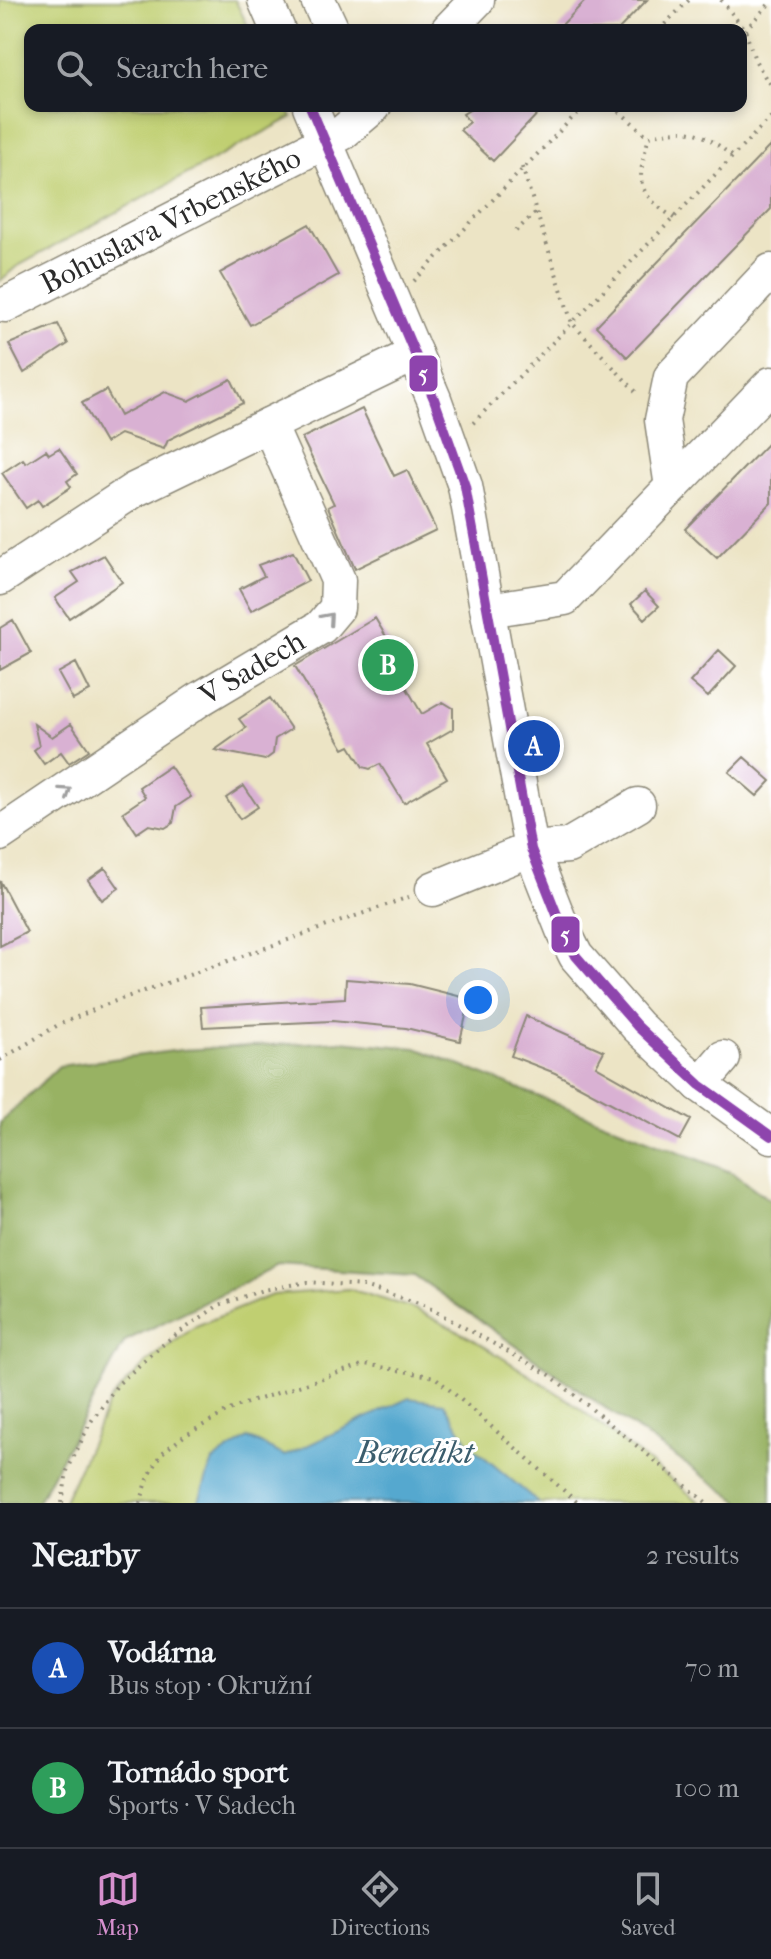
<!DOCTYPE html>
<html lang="en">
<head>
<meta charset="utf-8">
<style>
  :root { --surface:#171b24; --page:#242831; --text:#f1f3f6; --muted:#9ea1a6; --line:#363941; --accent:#d690ce }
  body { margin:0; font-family:"IM FELL French Canon",serif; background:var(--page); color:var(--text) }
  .you { position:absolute; left:478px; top:1000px; width:28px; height:28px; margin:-20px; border:6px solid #fff; border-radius:50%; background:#1a73e8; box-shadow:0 0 0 12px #1a73e833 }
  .badge { display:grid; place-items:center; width:52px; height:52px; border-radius:50%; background:var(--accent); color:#fff; font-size:26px; font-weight:700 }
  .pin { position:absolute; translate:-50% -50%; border:4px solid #fff; box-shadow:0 2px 8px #0006 }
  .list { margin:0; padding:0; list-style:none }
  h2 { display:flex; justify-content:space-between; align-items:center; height:104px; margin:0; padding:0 32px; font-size:34px }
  h2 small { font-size:26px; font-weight:400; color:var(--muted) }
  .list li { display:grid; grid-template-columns:52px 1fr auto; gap:24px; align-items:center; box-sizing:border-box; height:120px; padding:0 32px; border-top:2px solid var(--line) }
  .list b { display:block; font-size:30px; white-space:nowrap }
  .list p { margin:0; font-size:26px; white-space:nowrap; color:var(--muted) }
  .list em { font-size:26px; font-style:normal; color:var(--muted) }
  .icon { flex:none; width:44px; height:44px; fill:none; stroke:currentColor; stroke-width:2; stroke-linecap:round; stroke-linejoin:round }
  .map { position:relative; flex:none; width:771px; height:1503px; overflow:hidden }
  .search { position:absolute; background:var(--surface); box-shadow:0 4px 12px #0003; left:24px; right:24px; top:24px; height:88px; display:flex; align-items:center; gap:20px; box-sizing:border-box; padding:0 28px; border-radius:16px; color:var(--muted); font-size:30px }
  .sheet { height:344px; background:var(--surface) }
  nav { display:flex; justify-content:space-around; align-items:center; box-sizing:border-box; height:112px; border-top:2px solid var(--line); background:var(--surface); font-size:22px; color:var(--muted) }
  nav a { display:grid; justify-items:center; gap:4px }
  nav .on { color:var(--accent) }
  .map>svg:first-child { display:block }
  .green { fill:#c0cf71; stroke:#767d4e; stroke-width:2 }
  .forest { fill:#98b263; stroke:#626e47; stroke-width:2 }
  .water { fill:#54a8cf; stroke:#406a7d; stroke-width:2 }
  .building { fill:#d9b1d3 }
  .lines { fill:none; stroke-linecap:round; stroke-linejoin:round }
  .minor-casing { stroke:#8c8878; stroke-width:37 }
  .path { stroke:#8c8878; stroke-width:4; stroke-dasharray:2 6; stroke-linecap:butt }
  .minor { stroke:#fff; stroke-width:34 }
  .bus-1-casing { stroke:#fff; stroke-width:16 }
  .bus-1 { stroke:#8e44ad; stroke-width:10 }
  .oneway { stroke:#a0a0a0 }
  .labels { text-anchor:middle; stroke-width:6; stroke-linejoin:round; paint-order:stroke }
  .street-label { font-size:30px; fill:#2b2b2b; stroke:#fff }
  .water-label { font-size:32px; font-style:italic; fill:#3b5d6d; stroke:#fff }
  .line-badge { stroke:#fff; stroke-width:3 }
  .badge-label { font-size:22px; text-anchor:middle; font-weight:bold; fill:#fff }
</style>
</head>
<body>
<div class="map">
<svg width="771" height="1503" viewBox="0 0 771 1503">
  <rect width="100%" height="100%" fill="#fff"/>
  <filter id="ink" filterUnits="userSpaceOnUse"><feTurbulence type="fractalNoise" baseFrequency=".0125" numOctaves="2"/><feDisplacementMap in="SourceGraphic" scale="16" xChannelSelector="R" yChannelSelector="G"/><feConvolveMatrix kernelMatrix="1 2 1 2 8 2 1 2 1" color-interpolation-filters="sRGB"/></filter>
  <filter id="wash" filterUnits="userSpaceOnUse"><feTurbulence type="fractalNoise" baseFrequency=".006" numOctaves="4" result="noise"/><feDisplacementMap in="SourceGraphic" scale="32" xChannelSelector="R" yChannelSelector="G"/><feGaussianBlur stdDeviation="1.8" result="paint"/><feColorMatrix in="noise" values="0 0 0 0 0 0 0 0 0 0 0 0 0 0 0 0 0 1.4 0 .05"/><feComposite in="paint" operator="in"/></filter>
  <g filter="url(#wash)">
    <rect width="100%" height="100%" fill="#ece4c5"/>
    <!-- green -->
    <path class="green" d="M0,0H235L250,30H30V106H287L292,117L16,267L0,281Z
      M349,1289L415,1309L473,1339L570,1401L701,1503H63L110,1400L148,1361L196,1326L272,1295Z"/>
    <!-- forest -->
    <path class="forest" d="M341,1041L416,1048L733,1173L771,1201V1503H742L414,1275L278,1266L125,1341L37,1503H0V1123L59,1066L181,1050Z"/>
    <!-- water -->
    <path class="water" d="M409,1398L444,1403L470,1445L539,1503H198L213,1461L248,1438L285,1456Z"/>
    <g id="blocks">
      <!-- building -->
      <path class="building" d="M586,0H647L618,30H557Z
        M476,106H545L493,161L460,130L469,122L463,114Z
        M771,145V209L627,357L596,326Z
        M309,224L338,275L250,325L220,273Z
        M58,324L68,344L24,373L9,344Z
        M231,379L243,403L168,440L164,449L120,434L105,443L82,403L106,390L120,416L165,392L189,401Z
        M362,409L394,476L407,470L436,530L355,569L328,507L334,504L302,438Z
        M771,440V503L717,558L685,529Z
        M59,448L77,474L67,481L71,487L42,506L38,500L26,508L2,473L23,459L26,463L46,450L49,454Z
        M293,552L308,581L251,611L239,589L264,576L258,565Z
        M104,555L122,582L69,618L55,598L79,582L72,572Z
        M645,591L659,606L645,619L631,604Z
        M375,618L394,650L389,653L392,663L422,714L443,702L453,708V729L427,744L447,778L404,803L380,764L370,769L363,767L350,746L344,749L295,666Z
        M13,620L31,653L0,670V628Z
        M719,650L736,666L708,697L690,682Z
        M76,663L90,691L73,700L58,673Z
        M270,698L291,729L275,739L273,754L265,760L215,750L246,728L239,719Z
        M34,724L52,737L71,724L89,750L69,763L61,752L44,764L34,750L39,746Z
        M744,757L771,781L757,796L729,772Z
        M170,766L191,797L176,807L173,823L165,828L149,825L137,833L123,812L145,797L139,787Z
        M244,786L258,807L240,819L226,798Z
        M105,868L119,888L102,900L88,880Z
        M0,881L27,932L0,946Z
        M346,979L410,984L470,999L460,1041L406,1028L332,1021L203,1027L201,1007L345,998Z
        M526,1016L604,1051L596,1066L691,1120L680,1140L555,1073L511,1056Z"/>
    </g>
  </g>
  <g filter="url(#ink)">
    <use href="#blocks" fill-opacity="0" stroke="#8c8878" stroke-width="2"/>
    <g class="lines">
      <defs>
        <g id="minor">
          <path d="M265,0L278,30"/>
          <path d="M318,0L332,30"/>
          <path d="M448,30L477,0"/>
          <path d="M310,106L434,399L465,486L531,849L563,930L576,956L637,1026L700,1085L771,1136"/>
          <path id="s1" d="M5,305L342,133L374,106"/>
          <path d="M672,487L662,420L671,377L771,271"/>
          <path d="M0,578L134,490L415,354"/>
          <path d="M488,610L565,598L771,384"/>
          <path id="s2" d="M0,834L200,699L321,627L337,608L338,580L269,425"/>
          <path d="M433,889L531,849L568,846L638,805"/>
          <path d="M700,1085L723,1058"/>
        </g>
      </defs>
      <!-- minor casing -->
      <use href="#minor" class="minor-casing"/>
      <!-- path -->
      <path class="path" d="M721,0L745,30L755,60L771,87
        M659,30L689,0
        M745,30L771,2
        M613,106L649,137
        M522,167L572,323L771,117
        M674,218C634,191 637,181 649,137C689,125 701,131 732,156
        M516,231L536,212
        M414,281L584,106
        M473,423L572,323L639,395
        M0,1060L58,1025L110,1003L409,897
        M62,1503L67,1471L90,1423L118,1384L167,1341L219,1305L263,1290L307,1282L363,1286L422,1304L550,1375L707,1503
        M140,1503L149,1476L162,1453L184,1436L235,1407L365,1364L435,1377L578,1503"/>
      <!-- minor -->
      <use href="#minor" class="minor"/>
      <defs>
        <path id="bus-1" d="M310,106L434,399L465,486L531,849L563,930L576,956L637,1026L700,1085L771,1136"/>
      </defs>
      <!-- bus-1 casing -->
      <use href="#bus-1" class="bus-1-casing"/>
      <!-- bus-1 -->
      <use href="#bus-1" class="bus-1"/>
    </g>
    <!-- one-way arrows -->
    <defs><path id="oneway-chevron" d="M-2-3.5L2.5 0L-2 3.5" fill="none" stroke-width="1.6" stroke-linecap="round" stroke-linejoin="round" transform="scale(2)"/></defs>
    <g class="oneway">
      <use href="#oneway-chevron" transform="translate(328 618) rotate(-49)"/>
      <use href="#oneway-chevron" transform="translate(66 792) rotate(-34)"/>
    </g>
  </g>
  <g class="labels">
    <!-- street labels -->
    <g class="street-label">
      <text dy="10" stroke="none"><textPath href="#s1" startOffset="186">Bohuslava Vrbenského</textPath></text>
      <text dy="10" stroke="none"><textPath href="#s2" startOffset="302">V Sadech</textPath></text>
    </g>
    <!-- water labels -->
    <g class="water-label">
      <text x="415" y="1463">Benedikt</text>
    </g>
  </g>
  <g class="line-badge">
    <rect x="408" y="354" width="31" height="39" rx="8" fill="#8e44ad"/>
    <rect x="550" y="915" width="31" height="39" rx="8" fill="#8e44ad"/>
  </g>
  <g class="badge-label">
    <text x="423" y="381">5</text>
    <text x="565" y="942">5</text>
  </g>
</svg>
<div class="you"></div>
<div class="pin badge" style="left:534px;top:746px;background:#1a4fb4">A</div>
<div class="pin badge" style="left:388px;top:665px;background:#2e9e5b">B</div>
<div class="search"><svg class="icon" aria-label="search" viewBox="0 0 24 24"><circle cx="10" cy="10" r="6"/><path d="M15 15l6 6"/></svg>Search here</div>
</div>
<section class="sheet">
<h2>Nearby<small>2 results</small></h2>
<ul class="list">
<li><span class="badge" style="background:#1a4fb4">A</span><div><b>Vodárna</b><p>Bus stop · Okružní</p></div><em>70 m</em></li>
<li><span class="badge" style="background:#2e9e5b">B</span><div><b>Tornádo sport</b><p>Sports · V Sadech</p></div><em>100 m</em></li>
</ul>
</section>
<nav>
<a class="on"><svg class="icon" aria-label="map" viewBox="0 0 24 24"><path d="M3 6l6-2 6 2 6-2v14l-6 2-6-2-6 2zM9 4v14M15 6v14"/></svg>Map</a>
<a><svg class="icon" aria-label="directions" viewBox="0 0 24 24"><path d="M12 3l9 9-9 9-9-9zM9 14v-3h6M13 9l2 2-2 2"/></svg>Directions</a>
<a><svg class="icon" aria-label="saved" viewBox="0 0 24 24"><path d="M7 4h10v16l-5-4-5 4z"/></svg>Saved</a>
</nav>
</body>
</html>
